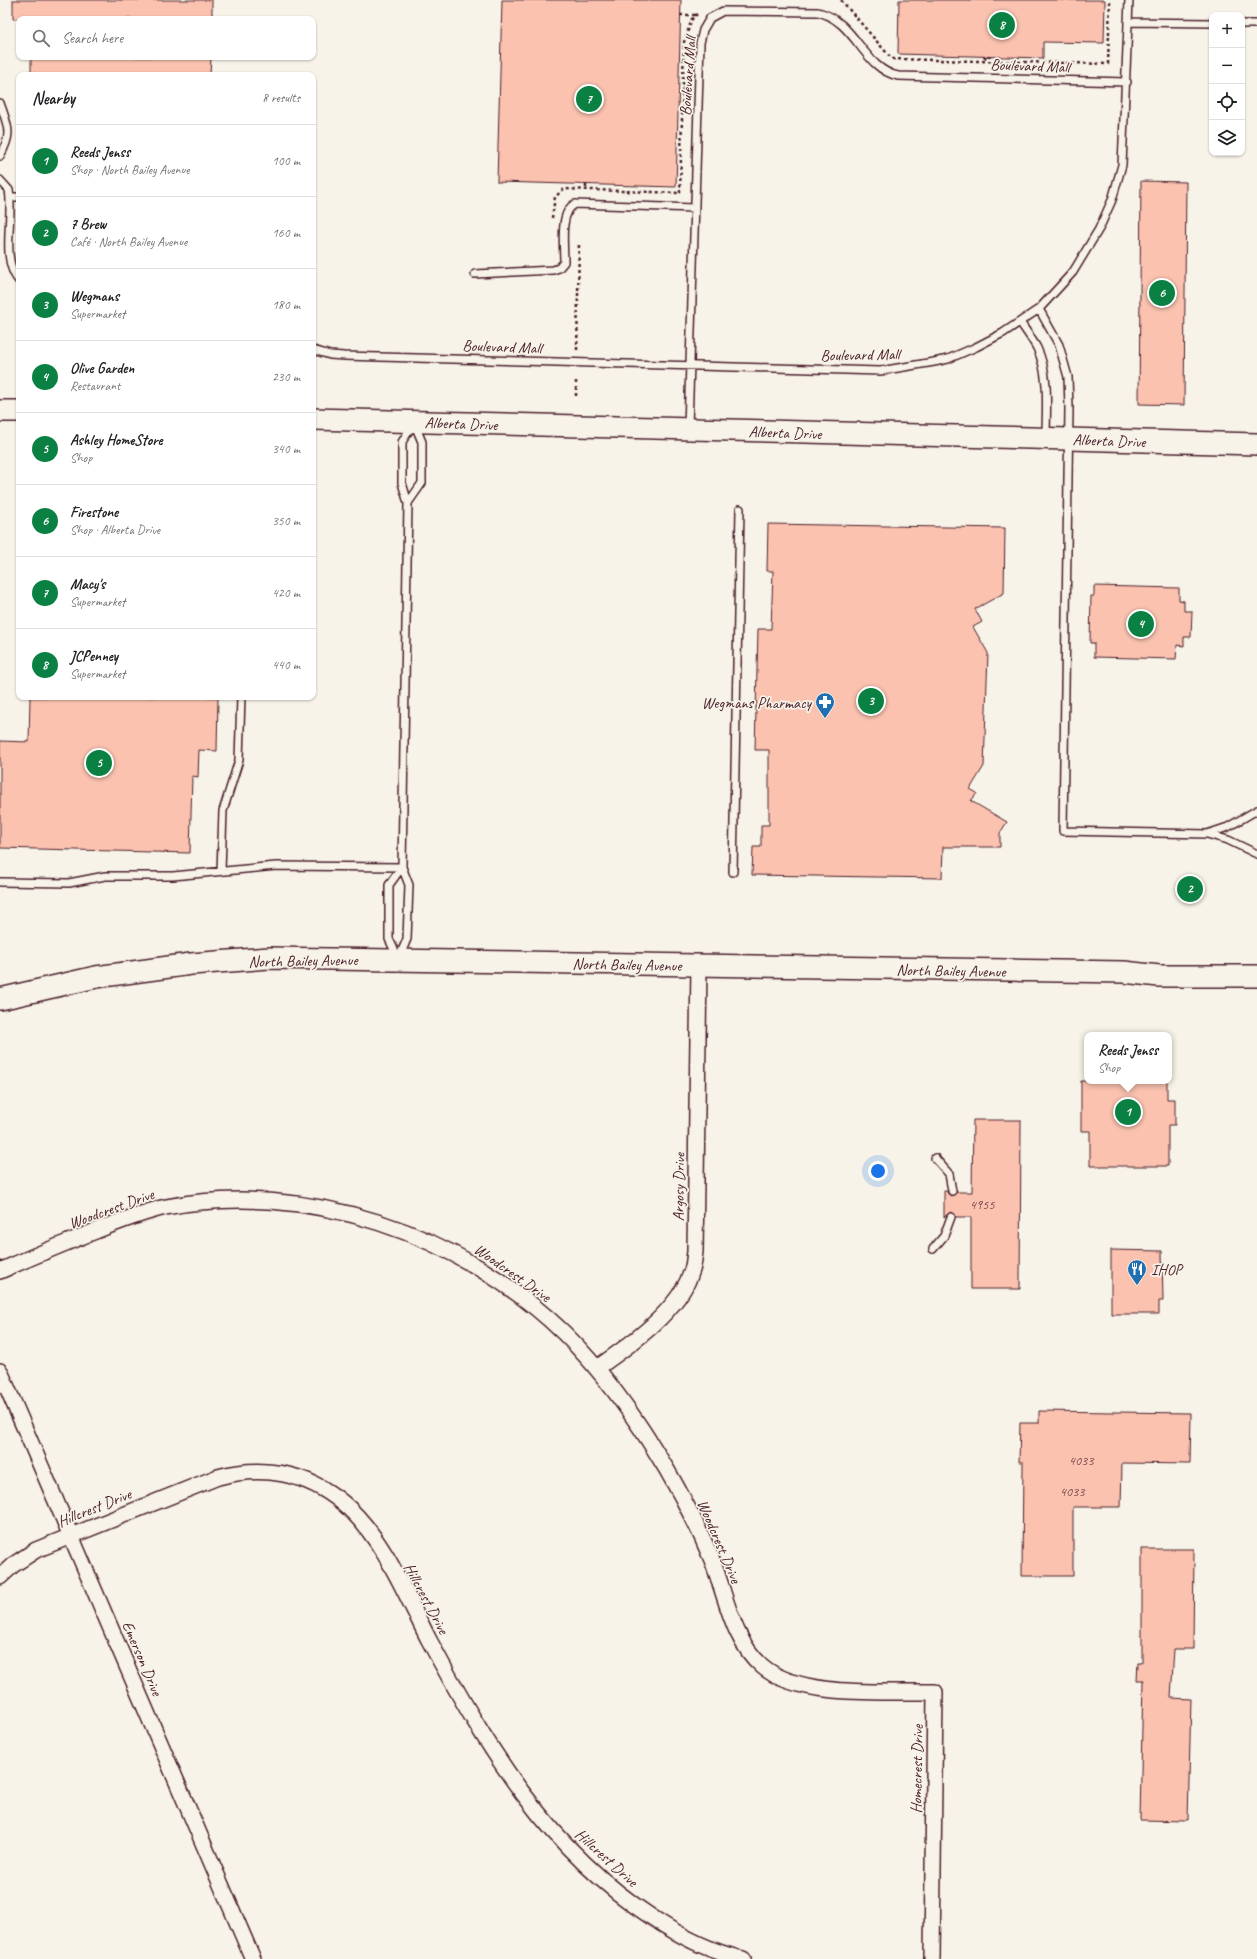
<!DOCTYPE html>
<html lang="en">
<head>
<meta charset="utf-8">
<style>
  :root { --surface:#fff; --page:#f6f6f6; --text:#202124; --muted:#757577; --line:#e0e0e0; --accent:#0b8043 }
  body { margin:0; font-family:Caveat,sans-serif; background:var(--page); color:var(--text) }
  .controls { position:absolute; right:12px; top:12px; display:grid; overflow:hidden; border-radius:8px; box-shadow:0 1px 3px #0004 }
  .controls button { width:36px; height:36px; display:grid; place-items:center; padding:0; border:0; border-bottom:1px solid var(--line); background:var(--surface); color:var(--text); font:20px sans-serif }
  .you { position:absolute; left:878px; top:1171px; width:14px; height:14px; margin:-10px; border:3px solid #fff; border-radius:50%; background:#1a73e8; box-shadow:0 0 0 6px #1a73e833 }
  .badge { display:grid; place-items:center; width:26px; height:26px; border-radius:50%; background:var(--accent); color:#fff; font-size:13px; font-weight:700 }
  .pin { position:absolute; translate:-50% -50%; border:2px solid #fff; box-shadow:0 1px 4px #0006 }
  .popup { position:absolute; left:1084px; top:1032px; width:88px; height:52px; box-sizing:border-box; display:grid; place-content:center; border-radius:8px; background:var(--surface); filter:drop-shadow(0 1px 3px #0005); font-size:13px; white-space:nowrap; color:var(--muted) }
  .popup b { font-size:15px; color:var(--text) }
  .popup::after { content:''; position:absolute; left:50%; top:100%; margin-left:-8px; border:8px solid transparent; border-top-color:var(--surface) }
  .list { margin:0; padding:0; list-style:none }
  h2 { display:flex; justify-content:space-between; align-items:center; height:52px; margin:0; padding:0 16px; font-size:17px }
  h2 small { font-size:13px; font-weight:400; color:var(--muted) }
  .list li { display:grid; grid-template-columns:26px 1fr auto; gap:12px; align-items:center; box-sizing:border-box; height:72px; padding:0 16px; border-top:1px solid var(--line) }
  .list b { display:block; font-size:15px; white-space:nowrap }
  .list p { margin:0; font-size:13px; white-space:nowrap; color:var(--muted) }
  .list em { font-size:13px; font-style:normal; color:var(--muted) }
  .icon { flex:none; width:22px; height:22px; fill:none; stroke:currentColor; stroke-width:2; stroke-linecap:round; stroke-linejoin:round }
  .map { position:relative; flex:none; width:1257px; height:1959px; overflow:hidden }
  .search { position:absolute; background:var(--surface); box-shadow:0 1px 3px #0004; left:16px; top:16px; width:300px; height:44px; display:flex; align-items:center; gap:10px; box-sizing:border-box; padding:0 14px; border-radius:8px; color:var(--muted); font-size:15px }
  .panel { position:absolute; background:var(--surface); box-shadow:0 1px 3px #0004; left:16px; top:72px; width:300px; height:628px; border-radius:8px }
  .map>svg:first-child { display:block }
  .building { fill:#fac2af; stroke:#4a1f2b }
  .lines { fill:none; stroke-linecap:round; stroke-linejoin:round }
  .lane-casing { stroke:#4a1f2b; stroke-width:10 }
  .street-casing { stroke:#4a1f2b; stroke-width:18 }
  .secondary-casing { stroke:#4a1f2b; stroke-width:24 }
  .path { stroke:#4a1f2b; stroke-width:2.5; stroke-dasharray:3 3; stroke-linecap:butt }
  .lane { stroke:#f7f3e8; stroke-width:7 }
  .street { stroke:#f7f3e8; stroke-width:15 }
  .secondary { stroke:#f7f3e8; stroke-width:21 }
  .labels { text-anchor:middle; stroke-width:3.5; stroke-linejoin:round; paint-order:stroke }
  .number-label { font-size:14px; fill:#76484c }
  .street-label { font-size:16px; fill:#4a1f2b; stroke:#f7f3e8 }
  .poi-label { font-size:16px; fill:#4a1f2b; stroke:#f7f3e8; text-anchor:end }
</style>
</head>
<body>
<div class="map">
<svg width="1257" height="1959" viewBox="0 0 1257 1959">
  <rect width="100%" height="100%" fill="#f7f3e8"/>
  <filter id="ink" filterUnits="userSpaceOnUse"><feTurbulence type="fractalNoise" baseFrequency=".025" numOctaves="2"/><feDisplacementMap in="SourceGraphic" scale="8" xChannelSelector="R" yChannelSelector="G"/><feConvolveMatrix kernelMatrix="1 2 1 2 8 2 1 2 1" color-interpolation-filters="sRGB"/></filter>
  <g filter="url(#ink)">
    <!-- building -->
    <path class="building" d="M13,0H212V19H13Z
      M502,0H681L676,187L497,182Z
      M899,0H1105L1104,43L1043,42V58L898,54Z
      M31,57H211L210,75H31Z
      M1141,181L1186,182L1184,405L1139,404Z
      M768,524L1005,528L1004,593L975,609L982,622L973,627L988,653L984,766L970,789L977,793L971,801L1007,822L1000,833V847H943L942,878L752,875L753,847H761V825H769V750H755L758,629H771L773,571H767Z
      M1094,586L1179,588V600L1184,601V611H1192L1191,637H1184V646L1177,645L1176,659L1094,657V643H1090L1091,596H1094Z
      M30,697H218L217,751L199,750L198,777L192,776L190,853L0,848V741L29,742Z
      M1081,1081H1167V1099H1175V1125H1168V1166H1090V1131H1081Z
      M973,1120H1021L1020,1289H971V1217H956L955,1214L951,1212L944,1217V1191H947L948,1194L952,1196L957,1192H972Z
      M1111,1250L1162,1251L1163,1301H1159V1314H1111Z
      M1039,1411L1191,1413L1190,1464L1122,1463L1121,1507H1073V1576H1022L1023,1462H1019L1020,1423H1039Z
      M1142,1549H1194L1193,1649H1174L1171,1698L1191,1699L1188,1821L1140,1820L1143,1680H1137L1138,1662H1142Z"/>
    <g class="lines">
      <defs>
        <path id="lane" d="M1129,22L1212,23
          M1242,24H1257
          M0,103C8,127 13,133 0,156
          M0,180L9,190C14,218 0,259 19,281
          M10,197H19
          M475,274L553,270L559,268L564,262C564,245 559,212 575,204L695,208
          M1039,309L1059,345L1068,377L1069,408L1063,831L1207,834L1228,840L1257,854
          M1020,322C1026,331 1032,339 1037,348C1050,376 1046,408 1046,438
          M313,350L330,355L344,356L880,371L934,362L948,359L976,347L1003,333L1039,309L1073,272L1099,229L1112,200L1122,165L1129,0
          M688,427L700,43L703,30L710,18L723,11L818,12C856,21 863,69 898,76L1127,82
          M408,503L422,483V442L415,425
          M1207,834L1228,827L1257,810
          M221,871L223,811L239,760L241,697
          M733,872L740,509
          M0,882L69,883L105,876H173L276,866L402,867
          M398,958L389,939V885L402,867
          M399,958L407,939L409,885L402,867L408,503L402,483V442L413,424
          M935,1158L949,1174L952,1191
          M933,1249L944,1236L951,1217"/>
        <path id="street" d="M0,1271C29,1258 58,1246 88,1234C113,1224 139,1213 166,1207C307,1180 462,1234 564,1333C605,1373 638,1421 667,1470C684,1499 699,1529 712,1560C726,1595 732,1640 762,1666C799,1699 887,1691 935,1692L932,1959
          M597,1368C630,1345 680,1310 692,1270C694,1264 694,1258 695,1252L699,966
          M0,1371L253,1959
          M0,1577L13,1565L36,1550L218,1477C262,1465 306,1472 343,1503C382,1535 406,1595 429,1640C487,1748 548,1850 653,1918C680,1936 711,1952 743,1959"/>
        <path id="secondary" d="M0,411H19
          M313,419L1257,444
          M0,999L96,977L191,964L269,958L1124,972L1159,976H1257"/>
      </defs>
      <!-- lane casing -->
      <use href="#lane" class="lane-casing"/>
      <!-- street casing -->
      <use href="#street" class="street-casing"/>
      <!-- secondary casing -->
      <use href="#secondary" class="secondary-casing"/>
      <!-- path -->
      <path class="path" d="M841,0L892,59L1108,64L1110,0
        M680,15H697
        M985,56V61
        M586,185V190
        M680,193L684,42L692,19L697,14
        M552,218L555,197L564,189L681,193
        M577,350L579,242
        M576,381V399"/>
      <!-- lane -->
      <use href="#lane" class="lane"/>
      <!-- street -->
      <use href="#street" class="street"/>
      <!-- secondary -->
      <use href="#secondary" class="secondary"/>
    </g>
  </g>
  <!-- icons -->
  <defs>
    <symbol id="pharmacy-pin" viewBox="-11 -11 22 30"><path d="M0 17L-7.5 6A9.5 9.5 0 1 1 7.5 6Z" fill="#1f6fb2" stroke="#f7f3e8"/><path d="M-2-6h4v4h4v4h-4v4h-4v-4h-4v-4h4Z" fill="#fff"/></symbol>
    <symbol id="restaurant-pin" viewBox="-11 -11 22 30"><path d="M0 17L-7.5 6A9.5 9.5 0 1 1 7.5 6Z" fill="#1f6fb2" stroke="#f7f3e8"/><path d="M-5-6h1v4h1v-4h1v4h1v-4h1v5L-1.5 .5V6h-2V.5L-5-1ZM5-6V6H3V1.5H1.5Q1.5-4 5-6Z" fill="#fff"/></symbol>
  </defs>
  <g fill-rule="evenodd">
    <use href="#pharmacy-pin" x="814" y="691" width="22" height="30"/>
    <use href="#restaurant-pin" x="1126" y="1258" width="22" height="30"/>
  </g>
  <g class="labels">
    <!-- number labels -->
    <g class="number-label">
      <text x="982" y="1209">4955</text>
      <text x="1081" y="1465">4033</text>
      <text x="1072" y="1496">4033</text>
    </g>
    <!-- street labels -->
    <g class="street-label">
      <text transform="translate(1030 65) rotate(2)" y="6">Boulevard Mall</text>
      <text transform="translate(687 76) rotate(-86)" y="6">Boulevard Mall</text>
      <text transform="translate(502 346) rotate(2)" y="6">Boulevard Mall</text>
      <text transform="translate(860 354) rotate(-1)" y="6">Boulevard Mall</text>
      <text transform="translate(461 423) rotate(2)" y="6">Alberta Drive</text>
      <text transform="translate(785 432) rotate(2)" y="6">Alberta Drive</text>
      <text transform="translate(1109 440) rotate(2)" y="6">Alberta Drive</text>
      <text transform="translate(303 960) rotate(-1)" y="6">North Bailey Avenue</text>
      <text transform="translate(627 964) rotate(1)" y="6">North Bailey Avenue</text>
      <text transform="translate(951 970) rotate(1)" y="6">North Bailey Avenue</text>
      <text transform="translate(678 1187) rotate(-89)" y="6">Argosy Drive</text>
      <text transform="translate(111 1208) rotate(-20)" y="6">Woodcrest Drive</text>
      <text transform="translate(513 1272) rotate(35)" y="6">Woodcrest Drive</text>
      <text transform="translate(94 1507) rotate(-22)" y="6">Hillcrest Drive</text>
      <text transform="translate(720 1541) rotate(67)" y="6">Woodcrest Drive</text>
      <text transform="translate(427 1598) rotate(62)" y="6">Hillcrest Drive</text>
      <text transform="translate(143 1658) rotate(67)" y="6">Emerson Drive</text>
      <text transform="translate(916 1769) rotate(-89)" y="6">Homecrest Drive</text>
      <text transform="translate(607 1857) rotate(42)" y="6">Hillcrest Drive</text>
    </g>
    <!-- poi labels -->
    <g class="poi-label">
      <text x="811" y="708">Wegmans Pharmacy</text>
      <text x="1151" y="1275" text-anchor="start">IHOP</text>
    </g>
  </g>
</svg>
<div class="controls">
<button>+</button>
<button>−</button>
<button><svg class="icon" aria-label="locate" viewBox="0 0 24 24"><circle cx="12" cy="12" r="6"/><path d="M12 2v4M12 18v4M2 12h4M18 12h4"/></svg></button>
<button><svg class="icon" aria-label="layers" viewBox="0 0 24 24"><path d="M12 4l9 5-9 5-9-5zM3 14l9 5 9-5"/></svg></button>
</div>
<div class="you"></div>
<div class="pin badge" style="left:1128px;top:1112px">1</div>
<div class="popup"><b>Reeds Jenss</b>Shop</div>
<div class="pin badge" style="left:1190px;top:889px">2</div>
<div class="pin badge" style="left:871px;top:701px">3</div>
<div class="pin badge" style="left:1141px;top:624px">4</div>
<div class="pin badge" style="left:99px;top:763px">5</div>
<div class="pin badge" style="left:1162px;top:293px">6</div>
<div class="pin badge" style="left:589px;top:99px">7</div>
<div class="pin badge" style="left:1002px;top:25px">8</div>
<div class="search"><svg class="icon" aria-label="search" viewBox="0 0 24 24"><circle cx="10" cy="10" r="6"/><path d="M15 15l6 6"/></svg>Search here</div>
<section class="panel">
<h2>Nearby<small>8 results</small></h2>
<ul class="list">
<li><span class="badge">1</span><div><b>Reeds Jenss</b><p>Shop · North Bailey Avenue</p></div><em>100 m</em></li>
<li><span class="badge">2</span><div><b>7 Brew</b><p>Café · North Bailey Avenue</p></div><em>160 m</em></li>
<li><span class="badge">3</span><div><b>Wegmans</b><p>Supermarket</p></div><em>180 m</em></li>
<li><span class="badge">4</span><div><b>Olive Garden</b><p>Restaurant</p></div><em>230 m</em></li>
<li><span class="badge">5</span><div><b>Ashley HomeStore</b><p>Shop</p></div><em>340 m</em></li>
<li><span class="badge">6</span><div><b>Firestone</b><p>Shop · Alberta Drive</p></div><em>350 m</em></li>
<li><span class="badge">7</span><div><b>Macy's</b><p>Supermarket</p></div><em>420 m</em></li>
<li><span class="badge">8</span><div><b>JCPenney</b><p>Supermarket</p></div><em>440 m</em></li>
</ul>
</section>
</div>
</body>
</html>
